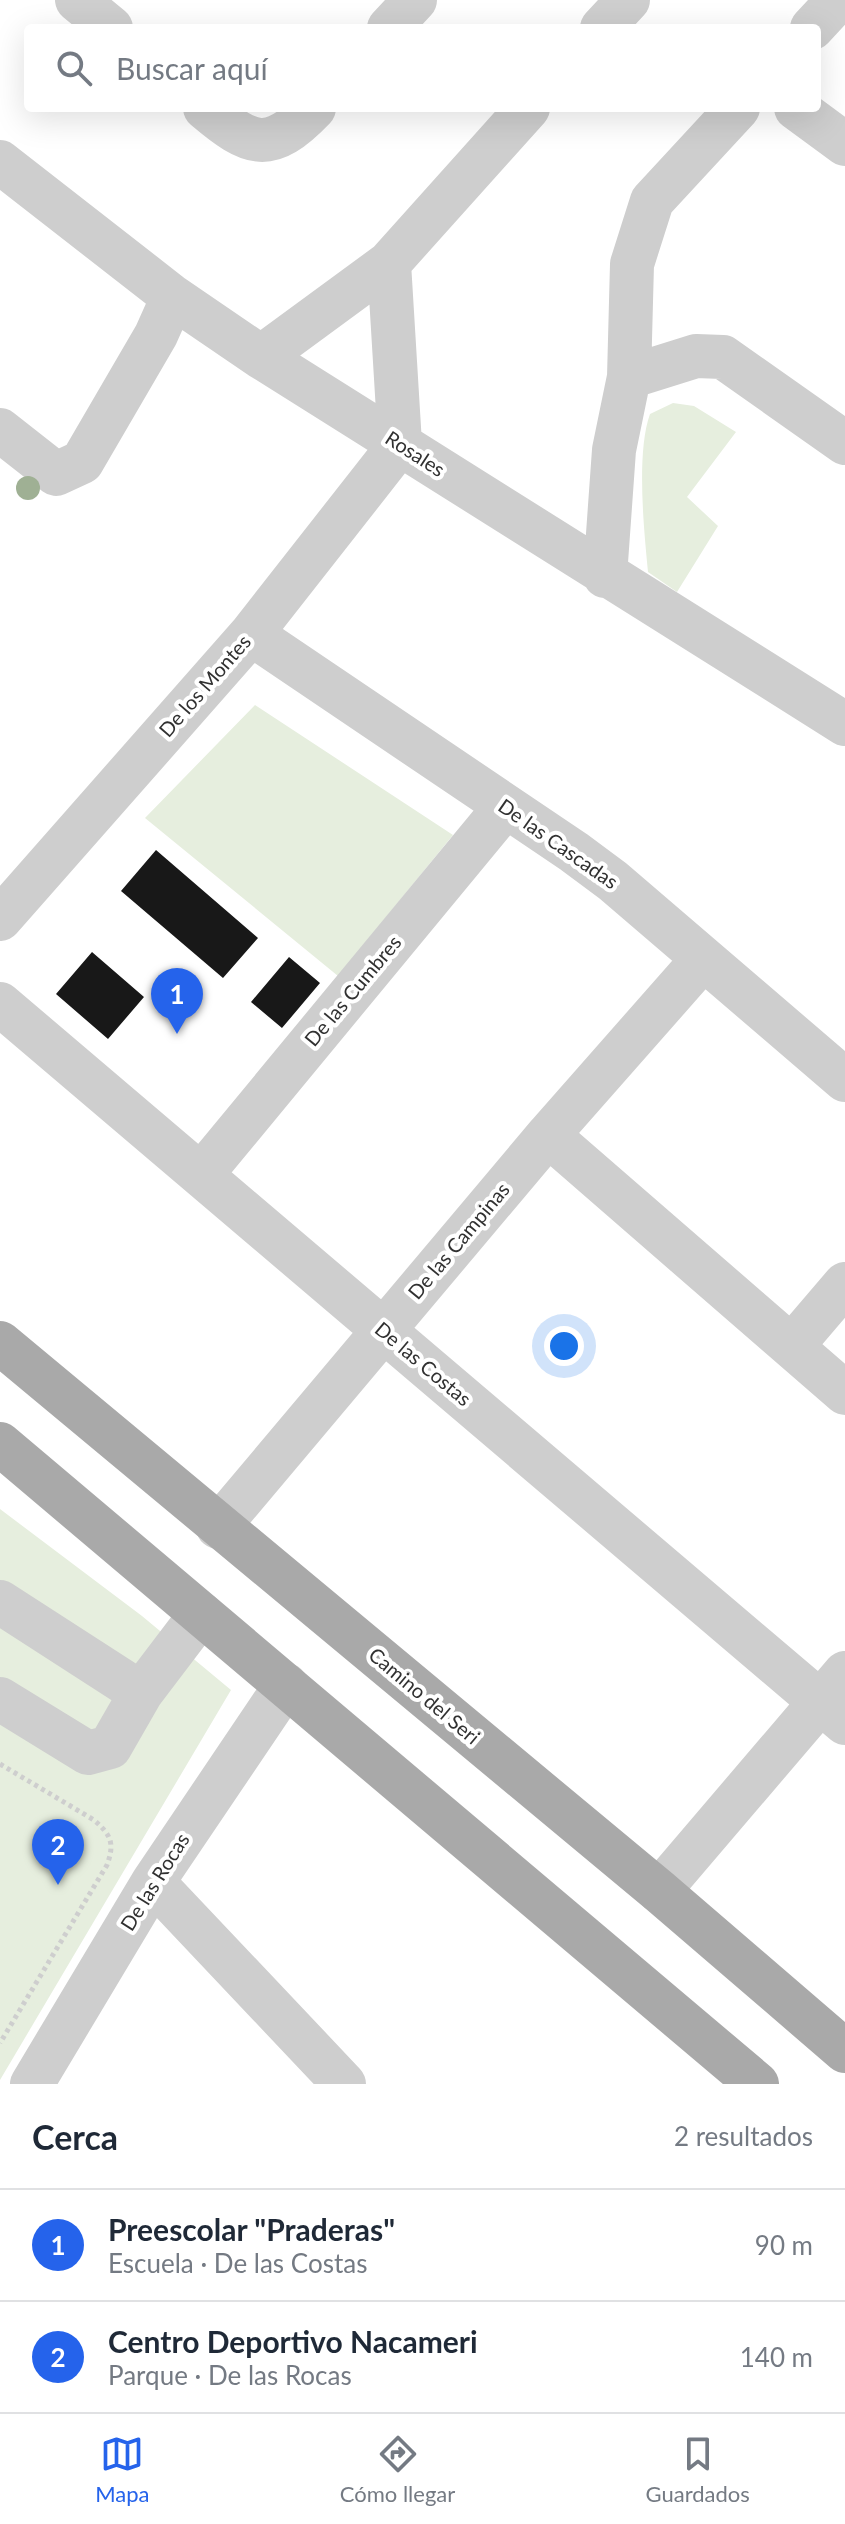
<!DOCTYPE html>
<html lang="es">
<head>
<meta charset="utf-8">
<style>
  :root { --surface:#fff; --page:#f2f2f3; --text:#1f2937; --muted:#747a83; --line:#e0e1e3; --accent:#2563eb }
  body { margin:0; font-family:Lato,sans-serif; background:var(--page); color:var(--text) }
  .you { position:absolute; left:564px; top:1346px; width:28px; height:28px; margin:-20px; border:6px solid #fff; border-radius:50%; background:#1a73e8; box-shadow:0 0 0 12px #1a73e833 }
  .badge { display:grid; place-items:center; width:52px; height:52px; border-radius:50%; background:var(--accent); color:#fff; font-size:26px; font-weight:700 }
  .pin { position:absolute; translate:-50% -66px; filter:drop-shadow(0 2px 4px #0008) }
  .pin::after { content:''; position:absolute; top:42px; width:28px; height:24px; background:inherit; clip-path:polygon(0 0,100% 0,50% 100%) }
  .list { margin:0; padding:0; list-style:none }
  h2 { display:flex; justify-content:space-between; align-items:center; height:104px; margin:0; padding:0 32px; font-size:34px }
  h2 small { font-size:26px; font-weight:400; color:var(--muted) }
  .list li { display:grid; grid-template-columns:52px 1fr auto; gap:24px; align-items:center; box-sizing:border-box; height:112px; padding:0 32px; border-top:2px solid var(--line) }
  .list b { display:block; font-size:30px; white-space:nowrap }
  .list p { margin:0; font-size:26px; white-space:nowrap; color:var(--muted) }
  .list em { font-size:26px; font-style:normal; color:var(--muted) }
  .icon { flex:none; width:44px; height:44px; fill:none; stroke:currentColor; stroke-width:2; stroke-linecap:round; stroke-linejoin:round }
  .map { position:relative; flex:none; width:845px; height:2084px; overflow:hidden }
  .search { position:absolute; background:var(--surface); box-shadow:0 8px 32px #0002; left:24px; right:24px; top:24px; height:88px; display:flex; align-items:center; gap:20px; box-sizing:border-box; padding:0 28px; border-radius:8px; color:var(--muted); font-size:30px }
  .sheet { height:328px; background:var(--surface) }
  nav { display:flex; justify-content:space-around; align-items:center; box-sizing:border-box; height:112px; border-top:2px solid var(--line); background:var(--surface); font-size:22px; color:var(--muted) }
  nav a { display:grid; justify-items:center; gap:4px }
  nav .on { color:var(--accent) }
  .map>svg:first-child { display:block }
  .green { fill:#e6eede }
  .building { fill:#181818 }
  .lines { fill:none; stroke-linecap:round; stroke-linejoin:round }
  .path { stroke:#cecece; stroke-width:5; stroke-dasharray:4 4; stroke-linecap:butt }
  .minor { stroke:#cecece; stroke-width:44 }
  .major { stroke:#a9a9a9; stroke-width:44 }
  .tree { fill:#9fb094 }
  .labels { text-anchor:middle; stroke-width:8; stroke-linejoin:round; paint-order:stroke }
  .street-label { font-size:20px; fill:#313131; stroke:#fff }
</style>
</head>
<body>
<div class="map">
<svg width="845" height="2084" viewBox="0 0 845 2084">
  <rect width="100%" height="100%" fill="#fff"/>
  <!-- green -->
  <path class="green" d="M673,403L694,406L736,432L687,497L718,526L677,592L648,572C644,530 636,453 650,414Z
    M255,705L453,835L338,976L145,818Z
    M0,1509L142,1616L231,1690L0,2080Z"/>
  <!-- building -->
  <path class="building" d="M156,850L258,938L223,978L121,891Z
    M92,952L144,997L108,1039L56,994Z
    M289,957L320,983L282,1028L251,1002Z"/>
  <g class="lines">
    <!-- path -->
    <path class="path" d="M0,1764L94,1820C111,1835 115,1843 107,1865L0,2043"/>
    <!-- minor -->
    <path class="minor" d="M77,0L111,28
      M389,28L415,0
      M602,28L628,0
      M812,28L838,0
      M205,108C251,147 270,154 314,108
      M796,108L845,144
      M0,162L173,297L261,357L845,724
      M261,357L389,263L528,108
      M629,377L696,356L723,357L845,443
      M0,430L56,474L82,462L156,335L173,297
      M605,576L614,450L629,377L632,264L652,201L738,108
      M251,634L574,852L613,881L845,1080
      M0,919L251,634L400,444L389,263
      M0,1004L845,1723
      M548,1135L845,1393
      M201,1175L505,807
      M792,1346L845,1284
      M218,1527L548,1135L703,959
      M0,1602L141,1693
      M0,1699L88,1753L110,1747L141,1693L201,1614
      M153,1882L344,2084
      M659,1891L845,1673
      M32,2084L153,1882L286,1685"/>
    <!-- major -->
    <path class="major" d="M0,1343L659,1891L845,2051
      M0,1444L757,2084"/>
  </g>
  <!-- trees -->
  <circle class="tree" cx="28" cy="488" r="12"/>
  <g class="labels">
    <!-- street labels -->
    <g class="street-label">
      <text transform="translate(415 454) rotate(33)" y="7">Rosales</text>
      <text transform="translate(205 686) rotate(-49)" y="7">De los Montes</text>
      <text transform="translate(558 844) rotate(35)" y="7">De las Cascadas</text>
      <text transform="translate(353 991) rotate(-50)" y="7">De las Cumbres</text>
      <text transform="translate(459 1241) rotate(-50)" y="7">De las Campinas</text>
      <text transform="translate(423 1364) rotate(40)" y="7">De las Costas</text>
      <text transform="translate(424 1696) rotate(40)" y="7">Camino del Seri</text>
      <text transform="translate(155 1882) rotate(-58)" y="7">De las Rocas</text>
    </g>
  </g>
</svg>
<div class="you"></div>
<div class="pin badge" style="left:177px;top:1034px">1</div>
<div class="pin badge" style="left:58px;top:1885px">2</div>
<div class="search"><svg class="icon" aria-label="search" viewBox="0 0 24 24"><circle cx="10" cy="10" r="6"/><path d="M15 15l6 6"/></svg>Buscar aquí</div>
</div>
<section class="sheet">
<h2>Cerca<small>2 resultados</small></h2>
<ul class="list">
<li><span class="badge">1</span><div><b>Preescolar &quot;Praderas&quot;</b><p>Escuela · De las Costas</p></div><em>90 m</em></li>
<li><span class="badge">2</span><div><b>Centro Deportivo Nacameri</b><p>Parque · De las Rocas</p></div><em>140 m</em></li>
</ul>
</section>
<nav>
<a class="on"><svg class="icon" aria-label="map" viewBox="0 0 24 24"><path d="M3 6l6-2 6 2 6-2v14l-6 2-6-2-6 2zM9 4v14M15 6v14"/></svg>Mapa</a>
<a><svg class="icon" aria-label="directions" viewBox="0 0 24 24"><path d="M12 3l9 9-9 9-9-9zM9 14v-3h6M13 9l2 2-2 2"/></svg>Cómo llegar</a>
<a><svg class="icon" aria-label="saved" viewBox="0 0 24 24"><path d="M7 4h10v16l-5-4-5 4z"/></svg>Guardados</a>
</nav>
</body>
</html>
